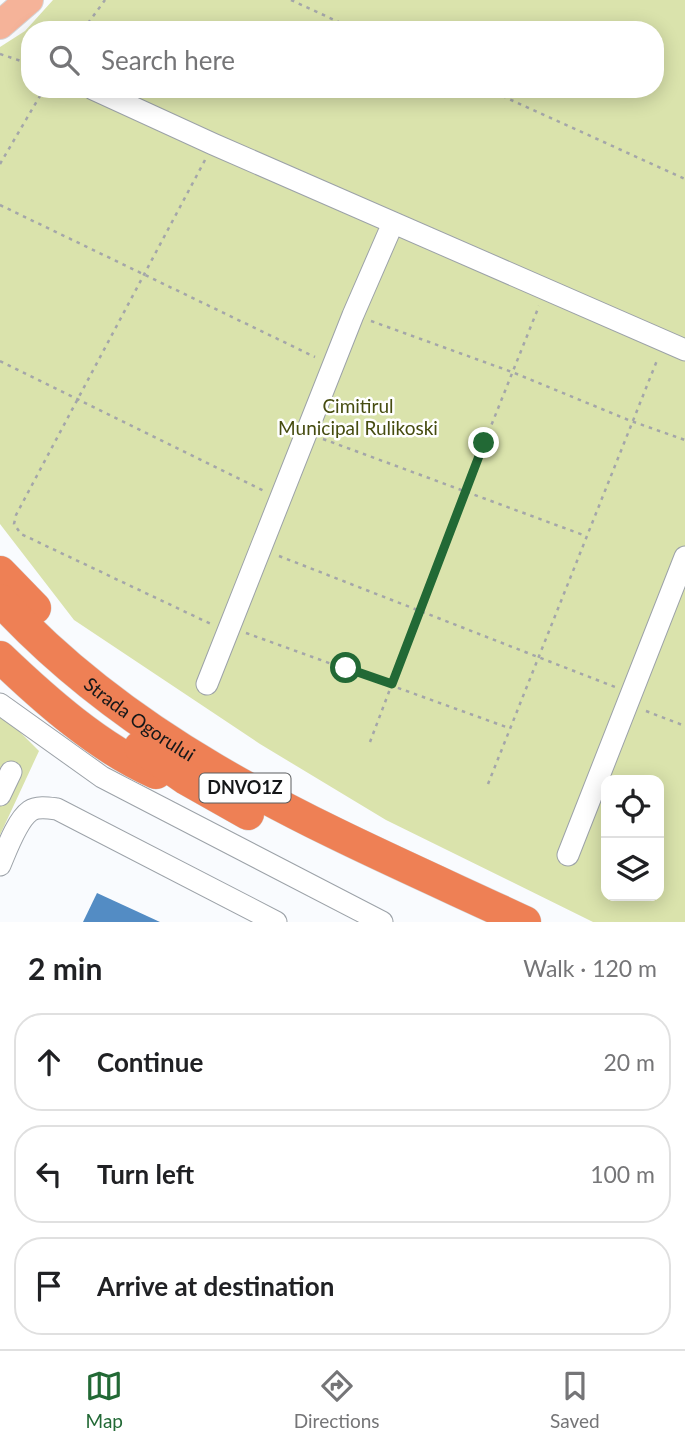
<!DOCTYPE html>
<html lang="en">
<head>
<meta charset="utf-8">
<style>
  :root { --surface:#fff; --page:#f2f2f2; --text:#202124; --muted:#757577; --line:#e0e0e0; --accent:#226935 }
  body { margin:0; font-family:Lato,sans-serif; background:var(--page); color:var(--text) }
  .controls { position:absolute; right:21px; bottom:21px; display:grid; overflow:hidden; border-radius:14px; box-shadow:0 4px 18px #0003 }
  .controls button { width:63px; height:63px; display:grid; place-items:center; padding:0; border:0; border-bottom:2px solid var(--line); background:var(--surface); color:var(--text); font:35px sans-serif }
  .stop { position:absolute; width:21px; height:21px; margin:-16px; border:5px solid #226935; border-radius:50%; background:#fff }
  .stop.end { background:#226935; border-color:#fff; box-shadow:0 2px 7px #0008 }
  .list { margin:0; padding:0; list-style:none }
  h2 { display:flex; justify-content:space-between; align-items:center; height:91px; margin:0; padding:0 28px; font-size:30px }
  h2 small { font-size:23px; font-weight:400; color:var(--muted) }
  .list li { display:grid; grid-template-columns:46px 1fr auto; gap:21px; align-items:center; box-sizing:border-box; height:98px; margin:0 14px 14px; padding:0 14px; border:2px solid var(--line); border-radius:28px }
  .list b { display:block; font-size:26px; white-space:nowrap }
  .list em { font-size:23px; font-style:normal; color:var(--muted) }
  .icon { flex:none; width:38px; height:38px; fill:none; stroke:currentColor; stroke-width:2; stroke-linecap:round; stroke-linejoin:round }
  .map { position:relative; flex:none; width:685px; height:922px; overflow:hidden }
  .search { position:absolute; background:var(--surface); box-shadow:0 4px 18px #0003; left:21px; right:21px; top:21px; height:77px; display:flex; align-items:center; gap:18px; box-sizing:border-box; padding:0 24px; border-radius:28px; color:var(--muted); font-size:26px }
  .sheet { height:427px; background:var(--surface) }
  nav { display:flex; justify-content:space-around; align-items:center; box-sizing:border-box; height:98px; border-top:2px solid var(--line); background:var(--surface); font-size:19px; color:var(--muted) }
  nav a { display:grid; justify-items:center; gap:4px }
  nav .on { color:var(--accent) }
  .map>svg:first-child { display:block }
  .green { fill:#dae3ac; fill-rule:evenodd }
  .building { fill:#538cc4; filter:url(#shadow) }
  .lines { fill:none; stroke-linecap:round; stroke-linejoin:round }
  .minor-casing { stroke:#9ca2a8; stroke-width:23 }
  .major-casing { stroke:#d5d5d6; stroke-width:30 }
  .highway-casing { stroke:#d5d5d6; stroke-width:33 }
  .path { stroke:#a4a6a9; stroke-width:2.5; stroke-dasharray:3.5 5; stroke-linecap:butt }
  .minor { stroke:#fff; stroke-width:21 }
  .major { stroke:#f5b399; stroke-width:28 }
  .highway { stroke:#ee8055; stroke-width:32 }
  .route { stroke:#226935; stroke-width:9 }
  .labels { text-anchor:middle; stroke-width:5; stroke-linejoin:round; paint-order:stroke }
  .shield { fill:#fff; stroke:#5b5d5e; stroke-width:2 }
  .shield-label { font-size:18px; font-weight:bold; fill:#151719 }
  .park-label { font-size:19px; fill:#464c10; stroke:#fff }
  .street-label { font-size:19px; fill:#151719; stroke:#fff }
</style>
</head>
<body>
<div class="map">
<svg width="685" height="922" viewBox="0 0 685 922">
  <defs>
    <filter id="shadow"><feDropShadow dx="5" dy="5" stdDeviation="0" flood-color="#0004"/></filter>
  </defs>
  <rect width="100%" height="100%" fill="#f9fbfe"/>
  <!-- green -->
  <path class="green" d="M53,0H685V922H593L386,820L260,744L74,620L0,524V47L25,31ZM30,30H655V89H30ZM606,780H659V896H606Z
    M0,712L39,751L0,835Z"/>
  <!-- building -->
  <path class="building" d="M97,893L160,922H83Z"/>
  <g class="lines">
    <defs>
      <path id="minor" d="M93,89L213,144L685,350
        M207,684L353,315L393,223
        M0,704L102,777L382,922
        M0,795L11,772
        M568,855L685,557
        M0,865C6,851 17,820 30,811C37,806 49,808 57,809L276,922"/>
      <path id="major" d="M0,25L29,0"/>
      <g id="highway">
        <path d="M0,572L35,608"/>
        <path id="s1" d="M0,600C145,758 335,833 525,922"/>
        <path d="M0,657C45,700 99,748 156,773"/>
        <path d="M140,747L186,779L248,814"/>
      </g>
    </defs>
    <!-- minor casing -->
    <use href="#minor" class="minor-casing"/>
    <!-- major casing -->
    <use href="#major" class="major-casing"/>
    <!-- highway casing -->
    <use href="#highway" class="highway-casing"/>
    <!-- path -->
    <path class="path" d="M291,0L356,30
      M83,30L105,0
      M0,54L30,64
      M487,89L685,179
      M205,160L16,515L14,524L21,534L211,624
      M0,164L44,89
      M0,205L315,357
      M371,321L512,372L631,421L685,440
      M0,361L264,491
      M323,439L586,536
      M279,556L615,687
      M246,633L509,728
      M646,711L685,726
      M370,742L465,491L539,306
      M488,784L658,358"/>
    <!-- minor -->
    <use href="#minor" class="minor"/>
    <!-- major -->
    <use href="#major" class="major"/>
    <!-- highway -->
    <use href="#highway" class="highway"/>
  </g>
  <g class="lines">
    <!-- route -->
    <path class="route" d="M346,668L392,684L484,443"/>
  </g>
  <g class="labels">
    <!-- shield labels -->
    <rect class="shield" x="199.5" y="773.5" width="91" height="29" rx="5"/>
    <g class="shield-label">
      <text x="245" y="794">DNVO1Z</text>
    </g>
    <!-- park labels -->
    <g class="park-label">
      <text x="358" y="413">Cimitirul<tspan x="358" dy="22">Municipal Rulikoski</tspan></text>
    </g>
    <!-- street labels -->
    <g class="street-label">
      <text dy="7" stroke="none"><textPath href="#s1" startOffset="184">Strada Ogorului</textPath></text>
    </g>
  </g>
</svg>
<div class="controls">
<button><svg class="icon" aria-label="locate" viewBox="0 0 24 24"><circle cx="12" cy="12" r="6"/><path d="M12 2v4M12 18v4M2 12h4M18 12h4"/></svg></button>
<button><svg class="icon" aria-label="layers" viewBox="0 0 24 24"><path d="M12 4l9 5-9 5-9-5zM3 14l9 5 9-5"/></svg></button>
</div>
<div class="stop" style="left:346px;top:668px"></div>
<div class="stop end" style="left:484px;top:443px"></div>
<div class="search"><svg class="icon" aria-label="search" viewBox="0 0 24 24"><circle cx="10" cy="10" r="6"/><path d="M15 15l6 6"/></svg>Search here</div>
</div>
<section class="sheet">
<h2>2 min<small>Walk · 120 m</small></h2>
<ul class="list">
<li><svg class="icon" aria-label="ahead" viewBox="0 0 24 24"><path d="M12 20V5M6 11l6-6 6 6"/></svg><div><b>Continue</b></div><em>20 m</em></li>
<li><svg class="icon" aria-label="left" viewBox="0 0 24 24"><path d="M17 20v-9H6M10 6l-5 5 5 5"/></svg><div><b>Turn left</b></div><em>100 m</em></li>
<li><svg class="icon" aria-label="arrive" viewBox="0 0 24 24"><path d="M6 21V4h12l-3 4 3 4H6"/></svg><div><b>Arrive at destination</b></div></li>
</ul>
</section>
<nav>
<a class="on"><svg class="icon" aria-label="map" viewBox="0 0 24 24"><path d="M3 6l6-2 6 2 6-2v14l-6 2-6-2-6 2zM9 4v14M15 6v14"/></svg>Map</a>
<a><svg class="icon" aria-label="directions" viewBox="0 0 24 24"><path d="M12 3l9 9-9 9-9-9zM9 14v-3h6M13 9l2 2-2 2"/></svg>Directions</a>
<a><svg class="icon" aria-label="saved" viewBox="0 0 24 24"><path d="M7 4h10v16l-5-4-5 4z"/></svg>Saved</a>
</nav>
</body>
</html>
